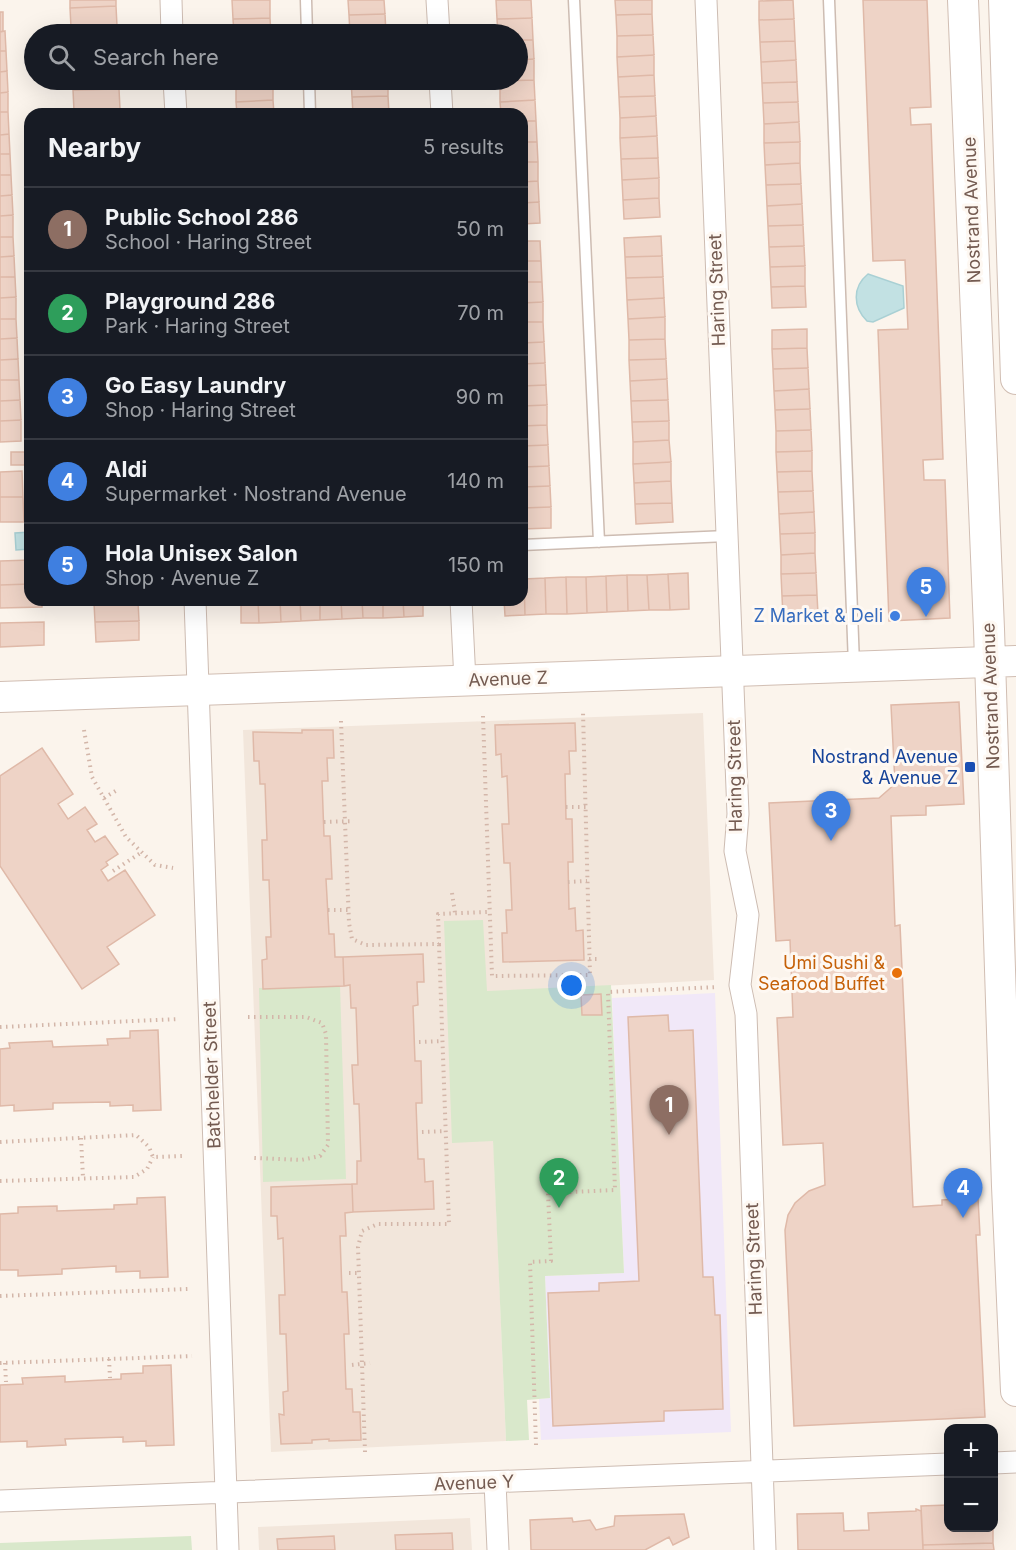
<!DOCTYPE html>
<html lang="en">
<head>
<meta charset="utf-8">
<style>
  :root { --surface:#171b24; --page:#20242c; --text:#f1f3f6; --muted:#9ea1a6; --line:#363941; --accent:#2563eb }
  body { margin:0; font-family:Inter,sans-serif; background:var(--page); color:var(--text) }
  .controls { position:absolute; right:18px; bottom:18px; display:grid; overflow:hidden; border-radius:12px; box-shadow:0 6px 24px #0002 }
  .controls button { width:54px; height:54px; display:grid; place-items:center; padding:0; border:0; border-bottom:2px solid var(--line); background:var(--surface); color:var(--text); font:30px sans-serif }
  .you { position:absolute; left:572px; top:986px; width:21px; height:21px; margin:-15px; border:4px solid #fff; border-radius:50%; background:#1a73e8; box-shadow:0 0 0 9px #1a73e833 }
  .badge { display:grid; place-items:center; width:39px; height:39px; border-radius:50%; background:var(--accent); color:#fff; font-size:20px; font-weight:700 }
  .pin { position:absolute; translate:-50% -50px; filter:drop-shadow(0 2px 3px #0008) }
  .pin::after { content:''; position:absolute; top:32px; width:21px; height:18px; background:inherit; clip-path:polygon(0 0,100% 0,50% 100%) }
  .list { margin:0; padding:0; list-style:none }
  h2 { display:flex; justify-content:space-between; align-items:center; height:78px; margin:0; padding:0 24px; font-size:26px }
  h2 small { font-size:20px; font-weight:400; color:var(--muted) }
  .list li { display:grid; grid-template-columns:39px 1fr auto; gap:18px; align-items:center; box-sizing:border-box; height:84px; padding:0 24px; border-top:2px solid var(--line) }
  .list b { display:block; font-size:22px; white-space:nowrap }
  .list p { margin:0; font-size:20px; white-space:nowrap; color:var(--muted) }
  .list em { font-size:20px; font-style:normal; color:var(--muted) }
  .icon { flex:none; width:33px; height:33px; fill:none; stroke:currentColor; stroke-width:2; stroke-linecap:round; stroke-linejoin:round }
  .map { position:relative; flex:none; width:1016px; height:1550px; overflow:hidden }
  .search { position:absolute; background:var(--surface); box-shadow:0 6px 24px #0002; left:24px; top:24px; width:504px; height:66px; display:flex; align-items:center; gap:15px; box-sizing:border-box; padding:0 21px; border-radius:33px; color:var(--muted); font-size:22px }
  .panel { position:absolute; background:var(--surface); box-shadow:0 6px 24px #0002; left:24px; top:108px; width:504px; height:498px; border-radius:18px }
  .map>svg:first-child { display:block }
  .residential { fill:#f2e6db }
  .education { fill:#f1e8f8 }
  .green { fill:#d9e8cb }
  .water { fill:#c2e1e3; stroke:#a9d0d4; stroke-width:1.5 }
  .building { fill:#eed3c6; stroke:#dfb9a8; stroke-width:1.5 }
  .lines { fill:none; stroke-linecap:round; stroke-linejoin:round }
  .lane-casing { stroke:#cdbcb2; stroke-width:13 }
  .street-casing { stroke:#cdbcb2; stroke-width:23 }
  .secondary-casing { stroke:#d1beb3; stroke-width:32 }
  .path { stroke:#d3b6a9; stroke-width:4; stroke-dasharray:1.5 4.5; stroke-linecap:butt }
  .lane { stroke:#fff; stroke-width:10 }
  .street { stroke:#fff; stroke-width:21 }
  .secondary { stroke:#fff; stroke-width:30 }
  .shop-dot { fill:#3f7fe0; stroke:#fef8f2; stroke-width:2 }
  .transit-dot { fill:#1a4fb4; stroke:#fef8f2; stroke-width:2 }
  .food-dot { fill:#e8710a; stroke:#fef8f2; stroke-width:2 }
  .labels { text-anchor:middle; stroke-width:6; stroke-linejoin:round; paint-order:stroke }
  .street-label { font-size:18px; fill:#745b51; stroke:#fef8f2 }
  .shop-label { font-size:18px; fill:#366cbe; stroke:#fef8f2; text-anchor:end }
  .transit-label { font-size:18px; fill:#164399; stroke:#fef8f2; text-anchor:end }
  .food-label { font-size:18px; fill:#c56008; stroke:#fef8f2; text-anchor:end }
</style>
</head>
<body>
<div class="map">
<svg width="1016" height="1550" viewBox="0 0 1016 1550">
  <rect width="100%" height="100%" fill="#fbf4ec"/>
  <!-- residential -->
  <path class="residential" d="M703,713L714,980L487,992L506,1441L271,1452L243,730Z
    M470,1518L472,1550H259L258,1527Z"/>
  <!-- education -->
  <path class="education" d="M715,993L731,1432L541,1440L539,1399L550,1398L545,1276L624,1273L612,998Z"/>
  <!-- green -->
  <path class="green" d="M483,920L487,991L611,985L624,1273L545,1276L550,1398L527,1400L529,1440L506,1441L493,1141L452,1143L444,921Z
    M340,985L346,1179L263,1182L259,988Z
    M191,1536L192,1550H0V1543Z"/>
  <!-- water -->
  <path class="water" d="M868,274L903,286L904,308L873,322L867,321C853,307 852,287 868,274Z
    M30,532V549L16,550L15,533Z"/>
  <!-- building -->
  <path class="building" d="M70,0H116V6L70,8Z
    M232,0H270V18L233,19Z
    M348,0H384L385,14L349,15Z
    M496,0H531L532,18L497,19Z
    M615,0H652V14L616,15Z
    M793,0L794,19L759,20V1Z
    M863,0H927L931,107L910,108L911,125L931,124L943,459L923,460L924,480H945L950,618L889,621L878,330L908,329L905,260L873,261Z
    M116,6L117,26L71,27L70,8Z
    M0,12H3V31L0,32Z
    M385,14L386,34H350L349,15Z
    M652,14L653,35L617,36L616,15Z
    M270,18L271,34H234L233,19Z
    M532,18L533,40H518V34H498L497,19Z
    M794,19L795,41L760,42L759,20Z
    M117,26V34H71V27Z
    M5,31L6,51H0V32Z
    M653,35L654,55L617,57V36Z
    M518,40H533L534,59L518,60Z
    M795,41L796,60L761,62L760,42Z
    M0,51H6L7,71L0,72Z
    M654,55V75L618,77L617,57Z
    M534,59V80L500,81V80H518V60Z
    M796,60L797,82L762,83L761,62Z
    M7,71L8,92L0,93V72Z
    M654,75L655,96L619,97L618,77Z
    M73,80H119V89L73,90Z
    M273,80V100L236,102V81Z
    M351,80H388V96L352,97Z
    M534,80L535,100L500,102V81Z
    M797,82L798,102L763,103L762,83Z
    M119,89L120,109L74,111L73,90Z
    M8,92V112H0V93Z
    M388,96L389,114H353L352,97Z
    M655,96L656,116L620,118L619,97Z
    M273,100L274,114H237L236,102Z
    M535,100L536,121H522V114H501L500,102Z
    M798,102L799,122L764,124L763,103Z
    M120,109V114H74V111Z
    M0,112H8L9,134L0,135Z
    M656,116L657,136L620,138V118Z
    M522,121H536L537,142H522Z
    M799,122L800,142L764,143V124Z
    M9,134L10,154H0V135Z
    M657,136L658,158L621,159L620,138Z
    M522,142H537L538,162H522Z
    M800,142V163L765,165L764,143Z
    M0,154H10L11,175H0Z
    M658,158L659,178L622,180L621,159Z
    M522,162H538V181L522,182Z
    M800,163L801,184L766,185L765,165Z
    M0,175H11L12,195L0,196Z
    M659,178V198L623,200L622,180Z
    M538,181L539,202L522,203V182Z
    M801,184L802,204L767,206L766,185Z
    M12,195L13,215L0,216V196Z
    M659,198L660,217L624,219L623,200Z
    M539,202L540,223L522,224V203Z
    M802,204L803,225L768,226L767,206Z
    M13,215V237H0V216Z
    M803,225L804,246L769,247L768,226Z
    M661,236L662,256L625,257L624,238Z
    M0,237H13L14,256L0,257Z
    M522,241H540L541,261H522Z
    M804,246L805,266L770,267L769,247Z
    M14,256L15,277H0V257Z
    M662,256L663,277L626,278L625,257Z
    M522,261H541L542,282H522Z
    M805,266V286L771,287L770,267Z
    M0,277H15L16,297L0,298Z
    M663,277L664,298L627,300L626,278Z
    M522,282H542L543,302L522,303Z
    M805,286L806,307L772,308L771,287Z
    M16,297V319H0V298Z
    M664,298L665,317L628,319L627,300Z
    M543,302V322H522V303Z
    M665,317V339L629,340L628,319Z
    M0,319H16L17,338L0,339Z
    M522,322H543L544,342L522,343Z
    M807,329V348L772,349V330Z
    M17,338L18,359L0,360V339Z
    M665,339L666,359L629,360V340Z
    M544,342L545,363L522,364V343Z
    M807,348L808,368L773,369L772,349Z
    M18,359L19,380H0V360Z
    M666,359L667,379L630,381L629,360Z
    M545,363L546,385L522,386V364Z
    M808,368L809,389L774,391L773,369Z
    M667,379L668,400L631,401L630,381Z
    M0,380H19L20,400L0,401Z
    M546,385L547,405L522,406V386Z
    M809,389L810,409L775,410L774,391Z
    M20,400L21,420L0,421V401Z
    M668,400L669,421L632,422L631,401Z
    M547,405V425L522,426V406Z
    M810,409L811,430L776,431L775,410Z
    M21,420V441L0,442V421Z
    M669,421V440L633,442L632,422Z
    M547,425L548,445L522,446V426Z
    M811,430L812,451L776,452V431Z
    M669,440L671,462L633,464V442Z
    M548,445L549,466L522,467V446Z
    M812,451V471L777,472L776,452Z
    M11,452H25V465H11Z
    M671,462V481L634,483L633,464Z
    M549,466L550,486L522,487V467Z
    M22,471L23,497H0V472Z
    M812,471L813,491L778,492L777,472Z
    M671,481L672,503L635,504L634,483Z
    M550,486L551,507L522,508V487Z
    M813,491L814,512L779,514L778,492Z
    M0,497H23L24,522H0Z
    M672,503L673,522L636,524L635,504Z
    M551,507V528L522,529V508Z
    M814,512L815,533L780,534L779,514Z
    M815,533V553L781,555L780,534Z
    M815,553L816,573L781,574V555Z
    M30,560V584L0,585V561Z
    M688,573L689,609L670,610L668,574Z
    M816,573L817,595L782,596L781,574Z
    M668,574L670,610H649L647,575Z
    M627,575H647L649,610L628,611Z
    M627,575L628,611L607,612L606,576Z
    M606,576L607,612L587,613L586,577Z
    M566,577H586L587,613L567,614Z
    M566,577L567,614H546L545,578Z
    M545,578L546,614L525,615L524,579Z
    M522,579H524L525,615L505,616L504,600H522Z
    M30,584V600H42V607L0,608V585Z
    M817,595L818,614L783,616L782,596Z
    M94,600H138V601L94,603Z
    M241,600H258L259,623H241Z
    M258,600H280L281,622L259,623Z
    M280,600H300L301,621L281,622Z
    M300,600H320V620L301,621Z
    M320,600H341L342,619L320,620Z
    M341,600H362L363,618L342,619Z
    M362,600H383V618H363Z
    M383,600H403L404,617L383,618Z
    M403,600H423V616L404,617Z
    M138,601L139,621L95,622L94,603Z
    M139,621V640L96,642L95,622Z
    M44,622V645L0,647V623Z
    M959,702L964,804L926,806V815L891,816L895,926L900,925L913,1207L942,1205V1200L978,1198L980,1235H976L985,1417L794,1426L785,1230L788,1215L795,1203L809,1191L825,1185L823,1143L783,1145L777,1018L793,1017L790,940L776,941L769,803L879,798L895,784L891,705Z
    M575,723L576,751H569L570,774H565L566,819H572L573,862H568L569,909L575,908L576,931L583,930L584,960L503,962L502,933H507L506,910H512L510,863H504L502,824H509L507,776L502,777L501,754L496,755L495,725Z
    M302,730H333L334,758H327L328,781H322L324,836H330L332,879H326L329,934H334L335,957H343L344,986L263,989L262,960L267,959L266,937H271L269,880H263L262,840H267L265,784H260L259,761H254L253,732L302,733Z
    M42,748L73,794L58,804L68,819L85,807L97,824L87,830L95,842L105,836L118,854L106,862L108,865L101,870L108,881L125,870L155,915L107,947L119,964L82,989L0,866V776Z
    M423,954L424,982H417L418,1005L413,1006L415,1061H421L422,1103H416L418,1159H424L425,1182L433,1181L434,1209L353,1212L352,1184H357V1161H361L359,1104H354L352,1065H358L356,1008H351L350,985L344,986L343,957Z
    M601,994L602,1015H582L581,995Z
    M668,1015L669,1031L693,1030L703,1277H713L715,1315H720L723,1409L664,1411V1421L553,1426L548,1293L599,1291V1283L639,1281L628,1017Z
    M158,1030L161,1110L133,1111V1105L110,1106V1102L53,1103V1109L14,1111V1105L0,1106V1049L10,1048L9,1043L52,1041L53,1047L108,1045L107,1039L130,1038V1031Z
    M352,1184L353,1212L345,1213L346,1236H340L342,1292H347L349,1334H344L346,1389H352L353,1412H360L361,1440L329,1441V1439L312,1440V1443L281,1444L279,1414L284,1415L283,1392L288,1391L286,1334H280L279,1295H285L283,1238L278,1239L277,1216H271V1187Z
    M165,1197L168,1277L140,1278V1271L116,1272V1266L62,1269V1274L18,1276V1270H0V1214L18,1213V1207L57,1206V1211L114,1209V1205L137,1204V1198Z
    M171,1365L174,1445L146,1446V1441L123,1442V1437L65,1439L66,1445L27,1447V1441L0,1442V1385L23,1384L22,1378L65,1376V1382L121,1379V1374L143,1373V1366Z
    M948,1505V1528H993V1543L923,1545L921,1506Z
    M916,1509L921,1511L923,1550H798L797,1514L843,1513L844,1531L869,1530L868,1513L916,1511Z
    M684,1514L689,1537L673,1545L669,1537L645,1550H531L530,1520L572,1518L573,1522L590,1520L596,1530L614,1526L615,1516Z
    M452,1533L453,1550H396L395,1535Z
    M334,1536L335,1550H278L277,1539Z
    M993,1543L994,1550H923V1545Z"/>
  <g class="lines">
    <defs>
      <path id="lane" d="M306,0L307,34
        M574,0L599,542
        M829,0L854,665
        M309,80L310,114
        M522,545L727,536"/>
      <path id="street" d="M171,0L172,34
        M437,0L439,34
        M706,0L738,814L735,851L748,915L740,985L746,1014L765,1550
        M174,80L176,114
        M440,80L442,114
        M195,600L228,1550
        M461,600L465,681
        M994,1463L1016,1462
        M495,1482L498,1550
        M0,1501L948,1464"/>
      <path id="secondary" d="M963,0L989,629L1007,1186L1016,1391
        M1004,0L1016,379
        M0,697L1016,661"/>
    </defs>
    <!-- lane casing -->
    <use href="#lane" class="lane-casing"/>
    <!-- street casing -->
    <use href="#street" class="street-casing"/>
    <!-- secondary casing -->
    <use href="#secondary" class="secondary-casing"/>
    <!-- path -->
    <path class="path" d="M483,716L492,976L590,975L583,712
      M341,721L349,923L352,939L366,945L439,944L438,914L488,912
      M84,730L92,777L126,837L155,865L173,868
      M104,798L117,790
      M566,807H586
      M324,822L354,821
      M113,871L142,852
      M568,882L587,881
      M452,893L455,913
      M328,910H348
      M589,959H600
      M248,1017H306L322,1023L326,1034L328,1145L320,1156L301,1160L253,1158
      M0,1027L179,1019
      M419,1042L443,1041
      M422,1132L446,1131
      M81,1138L83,1178
      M0,1142L136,1135L149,1147L153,1157L184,1156
      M0,1181L134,1177L147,1169L153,1157
      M349,1273H359
      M0,1296L189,1289
      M109,1359L110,1378
      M0,1363L192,1356
      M5,1363L6,1382
      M352,1365L370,1363
      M536,1445L530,1262L551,1261L548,1193L615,1190L608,992L718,987
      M365,1452L358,1247L362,1231L378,1224H449L439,944"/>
    <!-- lane -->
    <use href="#lane" class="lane"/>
    <!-- street -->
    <use href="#street" class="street"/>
    <!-- secondary -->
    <use href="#secondary" class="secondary"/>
  </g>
  <!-- markers -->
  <circle class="shop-dot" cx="895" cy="616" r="6"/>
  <rect class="transit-dot" x="964" y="761" width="12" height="12" rx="3"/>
  <circle class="food-dot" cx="897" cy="973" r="6"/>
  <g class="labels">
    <!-- street labels -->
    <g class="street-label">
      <text transform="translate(972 210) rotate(-92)" y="6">Nostrand Avenue</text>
      <text transform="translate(717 290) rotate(-92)" y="6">Haring Street</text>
      <text transform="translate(508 679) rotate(-2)" y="6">Avenue Z</text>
      <text transform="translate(991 696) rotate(-92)" y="6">Nostrand Avenue</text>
      <text transform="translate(735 776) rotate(-91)" y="6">Haring Street</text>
      <text transform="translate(212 1075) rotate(-92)" y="6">Batchelder Street</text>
      <text transform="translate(754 1259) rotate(-92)" y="6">Haring Street</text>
      <text transform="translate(474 1483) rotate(-2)" y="6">Avenue Y</text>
    </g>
    <!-- shop labels -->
    <g class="shop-label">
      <text x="883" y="622">Z Market &amp; Deli</text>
    </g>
    <!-- transit labels -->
    <g class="transit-label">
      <text x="958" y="763">Nostrand Avenue<tspan x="958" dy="21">&amp; Avenue Z</tspan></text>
    </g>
    <!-- food labels -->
    <g class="food-label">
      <text x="885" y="969">Umi Sushi &amp;<tspan x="885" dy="21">Seafood Buffet</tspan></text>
    </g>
  </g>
</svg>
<div class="controls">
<button>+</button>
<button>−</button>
</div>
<div class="you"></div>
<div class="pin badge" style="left:669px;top:1135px;background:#8d6e63">1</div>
<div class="pin badge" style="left:559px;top:1208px;background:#2e9e5b">2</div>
<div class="pin badge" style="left:831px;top:841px;background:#3f7fe0">3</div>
<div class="pin badge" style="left:963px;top:1218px;background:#3f7fe0">4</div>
<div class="pin badge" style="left:926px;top:617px;background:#3f7fe0">5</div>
<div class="search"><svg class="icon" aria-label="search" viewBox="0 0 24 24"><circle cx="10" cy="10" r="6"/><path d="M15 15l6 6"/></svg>Search here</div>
<section class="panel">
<h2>Nearby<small>5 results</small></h2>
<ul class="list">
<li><span class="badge" style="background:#8d6e63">1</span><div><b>Public School 286</b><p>School · Haring Street</p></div><em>50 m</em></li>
<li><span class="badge" style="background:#2e9e5b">2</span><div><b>Playground 286</b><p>Park · Haring Street</p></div><em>70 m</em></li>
<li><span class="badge" style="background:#3f7fe0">3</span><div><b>Go Easy Laundry</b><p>Shop · Haring Street</p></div><em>90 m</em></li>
<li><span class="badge" style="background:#3f7fe0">4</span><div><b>Aldi</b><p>Supermarket · Nostrand Avenue</p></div><em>140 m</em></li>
<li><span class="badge" style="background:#3f7fe0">5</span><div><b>Hola Unisex Salon</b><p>Shop · Avenue Z</p></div><em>150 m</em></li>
</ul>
</section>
</div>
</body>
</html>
